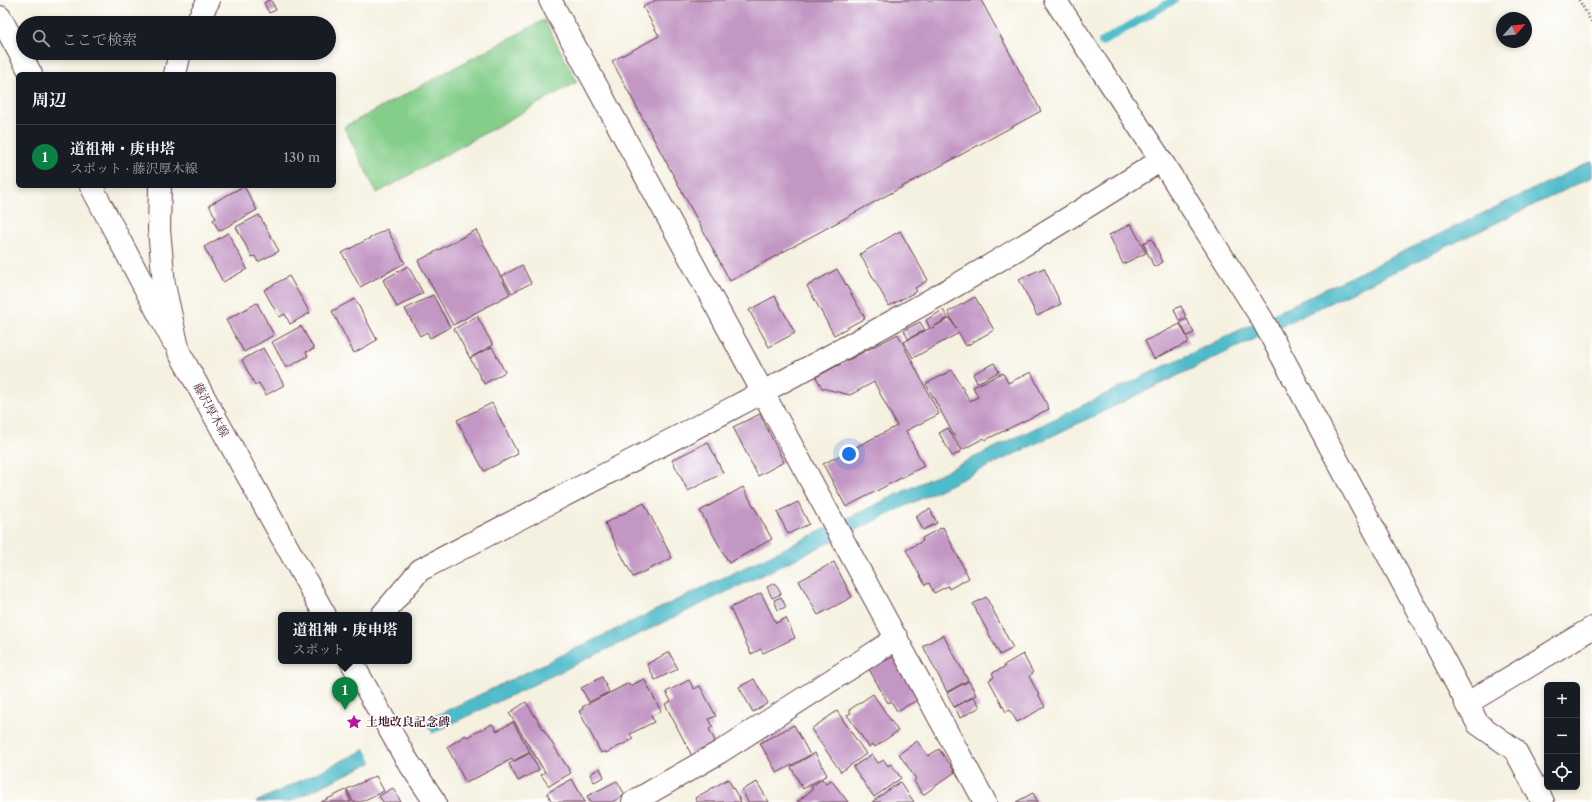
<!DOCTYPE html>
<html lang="ja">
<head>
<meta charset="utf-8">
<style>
  :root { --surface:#171b24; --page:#242831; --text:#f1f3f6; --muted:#9ea1a6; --line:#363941; --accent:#0b8043 }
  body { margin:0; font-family:"Libre Caslon Text","Noto Serif JP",serif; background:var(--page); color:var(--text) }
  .controls { position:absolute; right:12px; bottom:12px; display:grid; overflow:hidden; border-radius:6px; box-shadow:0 2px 6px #0003 }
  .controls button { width:36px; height:36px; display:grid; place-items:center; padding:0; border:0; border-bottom:1px solid var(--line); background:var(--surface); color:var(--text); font:20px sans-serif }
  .compass { position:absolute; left:1496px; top:12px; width:36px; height:36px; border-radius:50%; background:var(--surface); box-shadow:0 2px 6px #0003; rotate:63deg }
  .you { position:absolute; left:849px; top:454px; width:14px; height:14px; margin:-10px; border:3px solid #fff; border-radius:50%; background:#1a73e8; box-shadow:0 0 0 6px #1a73e833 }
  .badge { display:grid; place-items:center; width:26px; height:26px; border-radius:50%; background:var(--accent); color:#fff; font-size:13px; font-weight:700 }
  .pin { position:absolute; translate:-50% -33px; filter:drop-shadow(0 1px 2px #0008) }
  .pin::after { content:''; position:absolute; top:21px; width:14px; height:12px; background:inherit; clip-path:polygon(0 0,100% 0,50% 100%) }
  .popup { position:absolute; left:278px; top:612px; width:134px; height:52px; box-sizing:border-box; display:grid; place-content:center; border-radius:6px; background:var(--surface); filter:drop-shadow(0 1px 3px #0005); font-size:13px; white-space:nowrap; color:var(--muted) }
  .popup b { font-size:15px; color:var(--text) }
  .popup::after { content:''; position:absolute; left:50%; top:100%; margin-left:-8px; border:8px solid transparent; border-top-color:var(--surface) }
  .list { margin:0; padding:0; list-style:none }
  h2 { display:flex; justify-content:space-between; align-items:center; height:52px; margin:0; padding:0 16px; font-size:17px }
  h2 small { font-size:13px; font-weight:400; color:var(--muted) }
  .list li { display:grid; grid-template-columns:26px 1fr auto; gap:12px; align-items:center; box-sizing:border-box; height:64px; padding:0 16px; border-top:1px solid var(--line) }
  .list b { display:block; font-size:15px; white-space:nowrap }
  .list p { margin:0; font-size:13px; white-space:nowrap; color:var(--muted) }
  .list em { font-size:13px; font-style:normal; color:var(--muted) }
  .icon { flex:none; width:22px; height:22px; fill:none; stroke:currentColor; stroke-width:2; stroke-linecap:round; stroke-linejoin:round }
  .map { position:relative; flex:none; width:1592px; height:802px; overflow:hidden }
  .search { position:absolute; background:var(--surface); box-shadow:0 2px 6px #0003; left:16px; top:16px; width:320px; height:44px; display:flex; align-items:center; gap:10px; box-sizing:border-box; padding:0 14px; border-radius:22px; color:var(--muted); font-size:15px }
  .panel { position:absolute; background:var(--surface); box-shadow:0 2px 6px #0003; left:16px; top:72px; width:320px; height:116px; border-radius:6px }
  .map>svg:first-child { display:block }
  .green { fill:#84ce8a; stroke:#67765a }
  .water { fill:#4ebbc9; stroke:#4c6d7a }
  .pier { fill:#f5f1e1 }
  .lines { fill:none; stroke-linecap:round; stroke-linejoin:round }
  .stream { stroke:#4ebbc9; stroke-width:8 }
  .building { fill:#c397c4 }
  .minor-casing { stroke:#643e46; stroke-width:24 }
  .secondary-casing { stroke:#643e46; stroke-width:24 }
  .primary-casing { stroke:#643e46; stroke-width:24 }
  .path { stroke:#643e46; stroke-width:2.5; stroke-dasharray:1 3; stroke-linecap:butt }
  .minor { stroke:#fff; stroke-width:22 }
  .secondary { stroke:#fff; stroke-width:22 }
  .primary { stroke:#fff; stroke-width:22 }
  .labels { text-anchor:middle; stroke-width:3; stroke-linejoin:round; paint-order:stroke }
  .street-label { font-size:12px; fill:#4a1f2b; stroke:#fff }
  .poi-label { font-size:12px; font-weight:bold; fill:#4a1f2b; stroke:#fff; text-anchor:start }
</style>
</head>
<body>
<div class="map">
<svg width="1592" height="802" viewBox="0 0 1592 802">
  <rect width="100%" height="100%" fill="#fff"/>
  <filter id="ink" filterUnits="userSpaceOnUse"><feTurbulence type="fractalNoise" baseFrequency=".025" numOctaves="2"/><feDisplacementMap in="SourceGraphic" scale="8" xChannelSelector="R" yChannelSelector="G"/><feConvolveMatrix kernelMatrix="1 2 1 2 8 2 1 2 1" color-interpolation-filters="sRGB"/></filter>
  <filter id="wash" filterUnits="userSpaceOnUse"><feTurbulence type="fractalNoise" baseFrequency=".012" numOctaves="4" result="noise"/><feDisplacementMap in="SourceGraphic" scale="16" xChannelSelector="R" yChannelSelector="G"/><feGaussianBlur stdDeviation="0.9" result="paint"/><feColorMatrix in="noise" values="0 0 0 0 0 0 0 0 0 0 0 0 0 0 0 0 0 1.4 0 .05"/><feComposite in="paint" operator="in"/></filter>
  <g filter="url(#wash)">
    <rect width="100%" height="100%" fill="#f5f1e1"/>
    <!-- green -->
    <path class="green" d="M544,20L577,82L377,193L344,127Z"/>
    <!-- water -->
    <path class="water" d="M1592,161V177L372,762L289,802H256Z"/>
    <!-- pier -->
    <path class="pier" d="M424,720L433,735L373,764L365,748Z"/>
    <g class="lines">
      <!-- stream -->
      <path class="stream" d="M1102,42L1174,0"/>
    </g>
    <g id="blocks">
      <!-- building -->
      <path class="building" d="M269,0H271L276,10L269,13L264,3Z
        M656,0H981L1041,111L730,281L612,61L659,36L643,7Z
        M244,186L257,210L219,231L213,220L216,218L209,205Z
        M259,215L279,251L258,262L255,256L252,257L236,227Z
        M1131,224L1146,253L1123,264L1109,235Z
        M387,229L405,263L360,287L342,253Z
        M476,230L510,294L453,325L418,261Z
        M900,231L928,280L915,288L917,291L889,306L860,254Z
        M228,233L247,269L223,282L204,247Z
        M1152,239L1163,262L1154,267L1143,243Z
        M522,265L531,283L512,293L502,276Z
        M408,266L423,293L397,307L383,280Z
        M1044,268L1061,304L1037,316L1019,279Z
        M837,269L865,318L834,335L807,286Z
        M289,276L310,313L290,324L285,314L279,317L264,290Z
        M433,295L450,327L430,338L427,332L420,336L405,309Z
        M775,296L795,333L769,347L749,310Z
        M975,297L994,330L966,346L959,333L913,358L904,342L930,328L926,320L943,310L948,318L932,328L950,318L956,329L948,312Z
        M355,299L377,340L354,353L332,311Z
        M257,303L274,335L244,352L226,320Z
        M1181,306L1186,317L1179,321L1174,309Z
        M477,316L493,345L470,358L454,329Z
        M1187,319L1194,333L1187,336L1180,322Z
        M920,322L925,330L908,339L904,330Z
        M1180,324L1189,342L1154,359L1145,341Z
        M301,326L314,349L306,352L308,356L286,368L272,342Z
        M898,334L939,414L906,431L924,466L846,507L823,464L897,426L874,382L850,395L822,388L816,377Z
        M492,347L505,372L484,384L470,358Z
        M263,348L284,385L266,395L259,383L255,385L242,360Z
        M994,363L999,372L977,383L973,374Z
        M952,370L970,401L978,397L973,387L1003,373L1008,383L1031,372L1049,409L985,440L984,438L962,450L926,384Z
        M492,403L518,454L484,471L457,420Z
        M760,414L784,462L758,476L733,427Z
        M948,428L961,452L952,456L939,433Z
        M708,442L723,473L688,491L672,460Z
        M743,487L772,539L729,563L700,511Z
        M798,502L809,524L788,534L777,512Z
        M644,503L672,558L633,577L605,523Z
        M930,509L937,523L923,530L916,516Z
        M943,527L969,578L949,589L948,586L934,593L929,583L925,585L906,550L923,541L922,538Z
        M834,562L852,597L818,615L799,581Z
        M775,583L781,594L772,598L767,587Z
        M761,593L776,623L786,618L795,638L763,653L761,649L751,654L730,608Z
        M781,597L786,607L778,610L774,600Z
        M986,597L1013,648L1000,655L973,604Z
        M943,635L968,680L947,692L923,646Z
        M669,652L678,669L655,680L647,664Z
        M1023,654L1033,673L1029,676L1045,707L1017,722L1010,710L1006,712L989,680L994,677L992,673L1005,667L1004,665Z
        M893,657L899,667L904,665L923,697L897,711L891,701L888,703L869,669Z
        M602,677L609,692L589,702L581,688Z
        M644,679L661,711L651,716L654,722L630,734L633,739L606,753L605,751L601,753L579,711L583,709L582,707L629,683L630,686Z
        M754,679L768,703L753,712L739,687Z
        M689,680L694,689L700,686L716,716L709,719L713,727L709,729L717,745L693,758L665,704L671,701L666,692Z
        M969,681L976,695L954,707L947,693Z
        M873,694L898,731L875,747L873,744L869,747L847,715L851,713L849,710Z
        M974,697L980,707L960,718L955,707Z
        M526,702L571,773L549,786L541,775L545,772L509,713Z
        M837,711L866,754L841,772L811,729Z
        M513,722L530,752L513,761L512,759L466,783L447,747L466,735L467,737L492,724L497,731Z
        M794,725L810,755L777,773L760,743Z
        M917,741L928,756L939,749L955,772L923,795L914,781L916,779L899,754Z
        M530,753L539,770L518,781L509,764Z
        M815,753L827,775L803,789L791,767Z
        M872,754L878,763L884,760L888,766L891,764L901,778L874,797L853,767Z
        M600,768L604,777L594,782L590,774Z
        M376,776L384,791L360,802H353L347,789Z
        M572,779L585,802H552L547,793Z
        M728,779L741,802H697L695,798Z
        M822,779L826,784L831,780L848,802H797L813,789L811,787Z
        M617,781L625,795L612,802H590L587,796Z
        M757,782L769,802H748L742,790Z
        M900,782L914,802H872Z
        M393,788L401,802H383L379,796Z
        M346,790L351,802H321Z
        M1033,793L1038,802H1016Z"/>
    </g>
  </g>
  <g filter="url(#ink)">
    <use href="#blocks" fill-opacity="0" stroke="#643e46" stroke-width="1"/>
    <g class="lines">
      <defs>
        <path id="minor" d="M550,0L985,802
          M1055,0L1161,160L1262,319L1478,724L1515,750L1543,802
          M382,615L420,570C581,486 744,405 902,316C991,267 1076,214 1161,160
          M1466,704L1592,628
          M633,802L720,752L897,638"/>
        <path id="secondary" d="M0,17L31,74
          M91,186L173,341"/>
        <path id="primary" d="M196,23L209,0
          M175,74L180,53
          M160,186L159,229L164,285L179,352L325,615
          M351,661L405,757L435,802"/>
      </defs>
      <!-- minor casing -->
      <use href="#minor" class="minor-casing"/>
      <!-- secondary casing -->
      <use href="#secondary" class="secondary-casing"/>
      <!-- primary casing -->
      <use href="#primary" class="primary-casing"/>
      <!-- path -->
      <path class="path" d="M1579,0L1592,23"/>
      <!-- minor -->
      <use href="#minor" class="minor"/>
      <!-- secondary -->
      <use href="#secondary" class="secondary"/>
      <!-- primary -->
      <use href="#primary" class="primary"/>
    </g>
  </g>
  <!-- icons -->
  <defs>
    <symbol id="sight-bare" viewBox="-9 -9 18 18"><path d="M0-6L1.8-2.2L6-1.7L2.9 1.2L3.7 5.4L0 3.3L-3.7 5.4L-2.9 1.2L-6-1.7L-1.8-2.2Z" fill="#b5179e" stroke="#fff" stroke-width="2.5" paint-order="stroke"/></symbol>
  </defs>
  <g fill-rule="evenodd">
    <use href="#sight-bare" x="343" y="711" width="22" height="22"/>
  </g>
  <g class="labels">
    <!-- street labels -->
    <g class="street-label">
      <text transform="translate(211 410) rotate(61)" y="4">藤沢厚木線</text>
    </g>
    <!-- poi labels -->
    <g class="poi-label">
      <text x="366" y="726">土地改良記念碑</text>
    </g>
  </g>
</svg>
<div class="controls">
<button>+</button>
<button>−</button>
<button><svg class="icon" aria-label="locate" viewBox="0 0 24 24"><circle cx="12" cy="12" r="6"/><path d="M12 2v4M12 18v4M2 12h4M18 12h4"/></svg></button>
</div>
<svg class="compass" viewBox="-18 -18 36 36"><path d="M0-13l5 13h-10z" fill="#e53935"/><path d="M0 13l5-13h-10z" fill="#9ea1a6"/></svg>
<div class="you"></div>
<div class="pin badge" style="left:345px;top:710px">1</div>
<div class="popup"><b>道祖神・庚申塔</b>スポット</div>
<div class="search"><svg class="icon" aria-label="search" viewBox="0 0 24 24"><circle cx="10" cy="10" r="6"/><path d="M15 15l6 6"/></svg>ここで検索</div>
<section class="panel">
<h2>周辺<small></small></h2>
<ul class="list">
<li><span class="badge">1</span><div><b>道祖神・庚申塔</b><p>スポット · 藤沢厚木線</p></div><em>130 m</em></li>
</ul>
</section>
</div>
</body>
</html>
